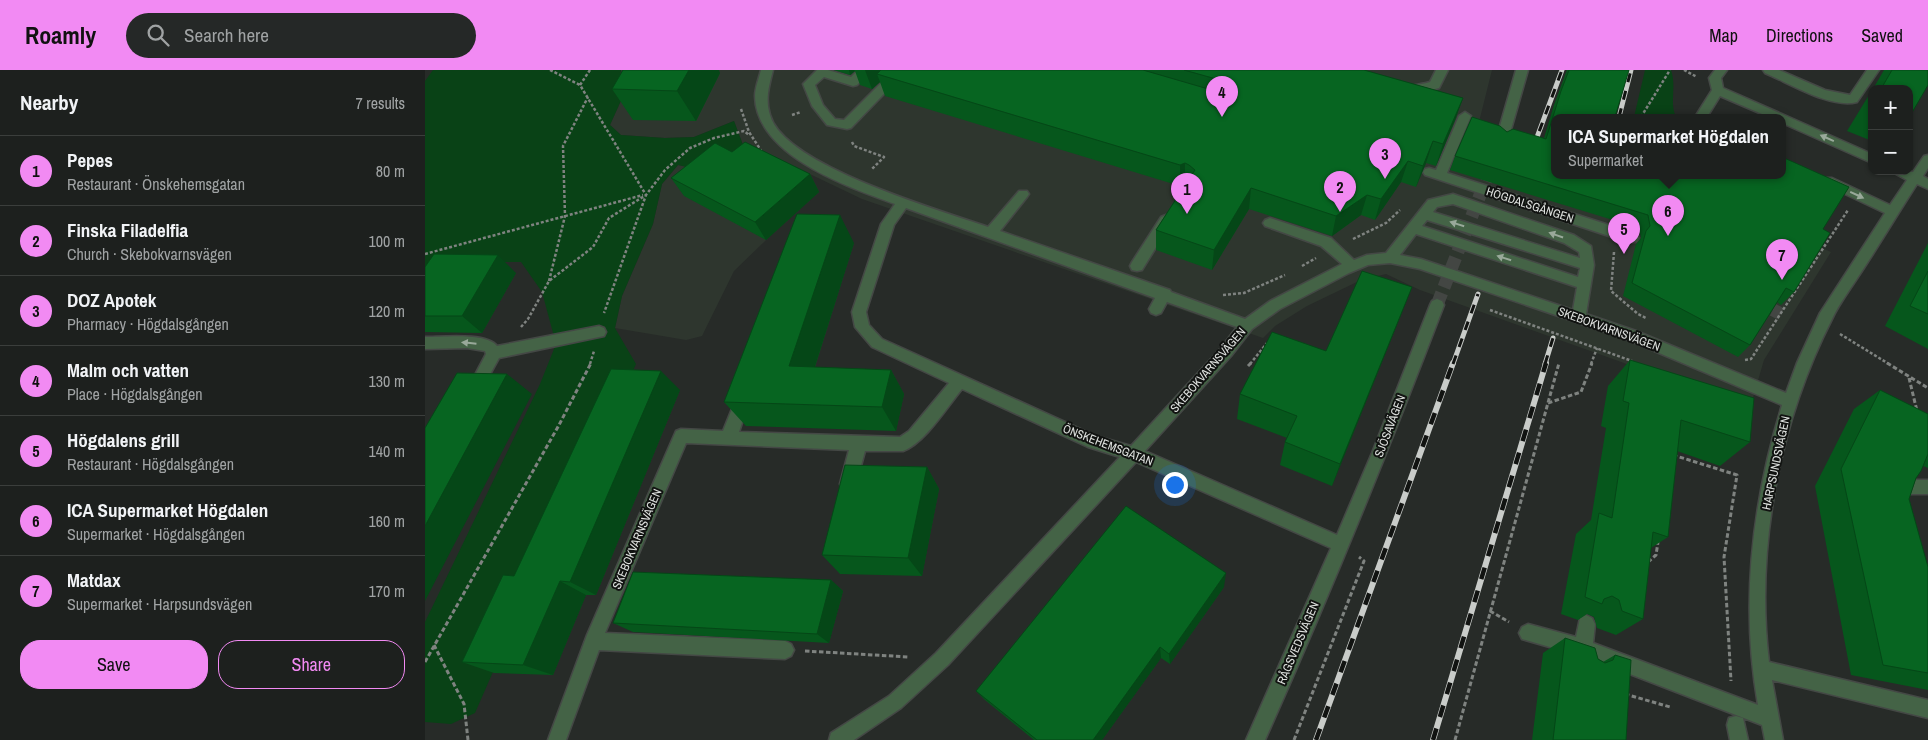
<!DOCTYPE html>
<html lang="en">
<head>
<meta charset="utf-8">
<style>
  :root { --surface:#1d201e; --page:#252827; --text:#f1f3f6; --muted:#a0a3a4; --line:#3b3e3c; --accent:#f28af3 }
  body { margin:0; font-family:"Archivo Narrow",sans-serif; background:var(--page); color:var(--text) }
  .controls { position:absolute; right:15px; top:15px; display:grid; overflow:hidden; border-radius:10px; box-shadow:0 1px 4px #0004 }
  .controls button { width:45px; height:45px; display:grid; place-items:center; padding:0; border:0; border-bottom:1px solid var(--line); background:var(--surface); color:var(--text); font:25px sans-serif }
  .you { position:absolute; left:749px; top:414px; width:18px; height:18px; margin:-12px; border:4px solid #fff; border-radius:50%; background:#1a73e8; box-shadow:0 0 0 8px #1a73e833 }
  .badge { display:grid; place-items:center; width:32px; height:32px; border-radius:50%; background:var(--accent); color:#111; font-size:16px; font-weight:700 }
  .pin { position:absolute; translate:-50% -41px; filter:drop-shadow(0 1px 2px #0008) }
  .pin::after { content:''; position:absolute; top:26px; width:18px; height:15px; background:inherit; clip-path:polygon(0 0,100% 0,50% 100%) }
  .popup { position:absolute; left:1126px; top:44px; width:235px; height:65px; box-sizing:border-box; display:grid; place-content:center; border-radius:10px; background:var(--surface); filter:drop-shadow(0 1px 4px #0005); font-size:16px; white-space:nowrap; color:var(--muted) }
  .popup b { font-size:19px; color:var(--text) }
  .popup::after { content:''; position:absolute; left:50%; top:100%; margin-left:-10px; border:10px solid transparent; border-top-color:var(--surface) }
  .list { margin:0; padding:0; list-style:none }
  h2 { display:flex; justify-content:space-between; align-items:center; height:65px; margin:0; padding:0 20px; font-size:21px }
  h2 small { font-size:16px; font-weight:400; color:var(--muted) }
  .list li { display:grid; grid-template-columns:32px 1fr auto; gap:15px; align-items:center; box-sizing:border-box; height:70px; padding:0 20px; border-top:1px solid var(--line) }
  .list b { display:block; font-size:19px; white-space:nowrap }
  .list p { margin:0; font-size:16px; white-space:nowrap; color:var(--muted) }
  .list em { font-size:16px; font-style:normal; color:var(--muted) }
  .actions { display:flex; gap:10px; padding:15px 20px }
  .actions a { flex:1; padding:11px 0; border:1px solid var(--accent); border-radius:20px; text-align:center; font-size:18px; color:var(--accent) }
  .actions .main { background:var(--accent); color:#111 }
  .icon { flex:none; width:28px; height:28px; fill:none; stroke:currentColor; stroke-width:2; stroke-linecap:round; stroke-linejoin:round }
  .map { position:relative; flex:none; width:1503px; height:670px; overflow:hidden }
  header { display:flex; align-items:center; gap:30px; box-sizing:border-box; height:70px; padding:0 25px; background:var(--accent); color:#111 }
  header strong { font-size:24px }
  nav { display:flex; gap:28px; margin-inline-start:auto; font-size:18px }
  .search { width:350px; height:45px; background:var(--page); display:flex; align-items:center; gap:12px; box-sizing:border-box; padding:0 18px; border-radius:28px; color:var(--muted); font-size:19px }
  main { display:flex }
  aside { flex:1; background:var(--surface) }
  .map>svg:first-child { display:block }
  .built { fill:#2e362e }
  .green { fill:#094216 }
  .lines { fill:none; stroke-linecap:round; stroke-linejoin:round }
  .minor-tunnel { stroke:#434643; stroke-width:13; stroke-dasharray:13 6; stroke-linecap:butt }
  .minor-casing { stroke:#444845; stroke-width:3 }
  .path-far1 { stroke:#7f8380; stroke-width:2.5; stroke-dasharray:3 2; stroke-linecap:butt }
  .path { stroke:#7f8380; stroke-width:3; stroke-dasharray:4.5 2.5; stroke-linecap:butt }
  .minor { fill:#446346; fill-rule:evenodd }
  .rail-far1-casing { stroke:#c9ccc9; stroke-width:5 }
  .rail-casing { stroke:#c9ccc9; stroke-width:6 }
  .rail-far1 { stroke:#111311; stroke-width:3; stroke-dasharray:9; stroke-linecap:butt }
  .rail { stroke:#111311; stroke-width:4.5; stroke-dasharray:12; stroke-linecap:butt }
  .wall { fill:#06571c }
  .shaded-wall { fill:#054717 }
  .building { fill:#076521; stroke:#054717 }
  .oneway { fill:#99a99a }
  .labels { text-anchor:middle; stroke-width:4; stroke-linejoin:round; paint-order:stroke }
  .street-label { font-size:12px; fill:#dfe2df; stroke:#111311 }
</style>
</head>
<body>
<header>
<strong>Roamly</strong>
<div class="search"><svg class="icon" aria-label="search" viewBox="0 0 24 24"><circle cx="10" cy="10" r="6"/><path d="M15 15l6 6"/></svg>Search here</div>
<nav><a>Map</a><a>Directions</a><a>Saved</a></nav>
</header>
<main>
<aside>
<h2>Nearby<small>7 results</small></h2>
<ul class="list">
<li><span class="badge">1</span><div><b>Pepes</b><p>Restaurant · Önskehemsgatan</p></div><em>80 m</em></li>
<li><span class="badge">2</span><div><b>Finska Filadelfia</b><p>Church · Skebokvarnsvägen</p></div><em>100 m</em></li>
<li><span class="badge">3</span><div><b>DOZ Apotek</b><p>Pharmacy · Högdalsgången</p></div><em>120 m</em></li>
<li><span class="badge">4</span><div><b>Malm och vatten</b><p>Place · Högdalsgången</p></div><em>130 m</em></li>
<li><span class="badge">5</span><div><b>Högdalens grill</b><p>Restaurant · Högdalsgången</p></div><em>140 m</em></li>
<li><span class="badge">6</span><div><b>ICA Supermarket Högdalen</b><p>Supermarket · Högdalsgången</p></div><em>160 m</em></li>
<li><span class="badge">7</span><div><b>Matdax</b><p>Supermarket · Harpsundsvägen</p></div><em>170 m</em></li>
</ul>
<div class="actions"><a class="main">Save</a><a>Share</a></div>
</aside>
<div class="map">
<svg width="1503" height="670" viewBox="0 0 1503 670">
  <rect width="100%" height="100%" fill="#272b28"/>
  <!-- built -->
  <path class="built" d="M196,0H1067L1052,60L1129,105L1392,176L1406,182L1339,290L1322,348L1199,293L995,220L961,204L936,210L882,236L850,256L838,268L437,129L343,84L318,75L309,51L269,67L240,68L196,65L185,55L207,6L195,5Z
    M253,95L276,100L341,170L309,201L277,266L261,270L190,258L197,226L228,154L237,114Z"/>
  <!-- green -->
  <path class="green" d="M8,0H196L195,5L207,6L185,55L196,65L240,68L269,67L309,51L318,75L276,100L253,95L237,114L228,154L197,226L190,258L211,294L146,439L106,515L50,643L26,654L0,652V552L115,314L131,274L117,222L96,192H32L0,213V11Z
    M1220,0H1246C1252,18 1244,32 1251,47H1209Z"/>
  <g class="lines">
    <!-- minor-tunnel -->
    <path class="minor-tunnel" d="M1331,231L1356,244
      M1012,235L1068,92"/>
    <defs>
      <path id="minor" d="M336,0H348C344,16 340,29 345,45C359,96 515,140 563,157L594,121H602L604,124L602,127L575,161L745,220L746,222L820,249L845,231L917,194L896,176L840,156L838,153L840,150L845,148L906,168L929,190L942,185L961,183L1003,130L1028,124L1149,165L1166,176L1169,195L1161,244L1211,261L1361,323L1372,293L1395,243L1460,143L1399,114L1397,111L1399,108H1407L1465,135L1482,110L1471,104L1469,101L1488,102L1499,86L1503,85V98L1498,106L1503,109V119L1492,114C1472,145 1453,177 1433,207C1424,221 1414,234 1407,249C1355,351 1330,477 1344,592L1503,630V648L1347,610L1358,670H1340L1337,655L1166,589L1164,593L1158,596L1152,593L1149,584L1097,569L1094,563L1097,557L1103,554L1151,567L1155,548L1161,545L1167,548L1170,554L1168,573L1333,635C1315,533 1327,433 1357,335L1201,269L995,199L965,193L943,195L924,203L855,239L827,259L806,286L720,381L912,465L947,383L1005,235L1007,231L1012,229L1017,231L1019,235C963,382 904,527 840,670H821L906,478L711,392L523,595L476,638L429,670H404L406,663L464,626L511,583L695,387L663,377L537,319C522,337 500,373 478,381H440L431,414L429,419L423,421L417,419L415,414L424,380L261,373L180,563L360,571L366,574L369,580L366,586L360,589L174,580L141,670H123L162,565L251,361L256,359L298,361L313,324L318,322L323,324L325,328L314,362L475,367L484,361L524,313L447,277L430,257L427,242L456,154L470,134C424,117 331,86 330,26C330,18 334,8 336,0ZM1028,134L1139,173L1154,182L1155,188L1008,142L1012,137ZM481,138L730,228L724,239L726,243L731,245L736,243L742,232L812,257L796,278L706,376L671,366L457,269L444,255L441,242L469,155ZM1002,150L1155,198L1153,207L997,156ZM991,164L1152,217L1148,240L996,189L975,185Z
        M392,0H403L426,7L433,0H446L432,15L428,16L399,7L390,15L398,35L410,49L419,50L469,0H482L426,58L422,59L402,55L387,36L378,14Z
        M1011,0H1023L1014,18C1003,21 984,30 975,20C980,15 997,15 1005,12Z
        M1091,0H1103L1083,70L1077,74L1071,70Z
        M1290,0H1302L1296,8L1298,18L1447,84V93L1357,53V47H1344L1295,26L1282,47H1270L1287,20L1284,8Z
        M1338,0H1354L1400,20L1425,25L1442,0H1454L1432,32C1406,39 1364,13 1340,3Z
        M1040,42L1046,46L1022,103L1212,164L1214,168L1212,172H1202L1000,105L998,102L1000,99L1004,98L1011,100L1034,46Z
        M741,145L746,147L747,150L746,153L717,200L712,201L707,200L705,196L707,192L736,147Z
        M174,256L179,258L181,262L179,266L74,288L53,326L48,328L43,326L41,322L61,284L60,281L42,278L0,279V267C17,267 62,262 72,276Z
        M1482,410H1503V424H1485L1477,432L1471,434L1465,432L1463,427C1467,419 1474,413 1482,410Z
        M1311,646L1318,648L1323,670H1305L1302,655L1304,648Z"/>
    </defs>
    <!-- minor casing -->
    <use href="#minor" class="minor-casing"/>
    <!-- path-far1 -->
    <path class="path-far1" d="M125,0L155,15
      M165,0L155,15L221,125L179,243
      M1259,0L1272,7
      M316,39L324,62L337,82
      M367,45L376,42
      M1216,47L1245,0
      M427,72L429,76L459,87L446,100
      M928,169L961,153L975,140
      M1189,182L1186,221L1213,244L1221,248
      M0,184L218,125
      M877,196L891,188
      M124,211L140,146L138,76L163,27
      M798,225L819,223L860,205
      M1065,240L1207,291
      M96,257L103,249L124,211L168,177L184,148L221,125L240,100L265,78L289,68L319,61L324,65
      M1415,264L1464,294
      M1320,290L1326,289L1423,140
      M165,294L169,281
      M825,294L842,273
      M1166,294L1172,278"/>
    <!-- path -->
    <path class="path" d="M1462,293L1503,318
      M823,296L826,293
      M1484,308L1492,341
      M1123,333L1156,322L1167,293
      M1248,385L1312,405L1299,487L1306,611
      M1223,492L1231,485L1233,472
      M1065,541L1084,552
      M9,575L39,634L43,670
      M380,581L484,587
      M0,592L134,355L166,293
      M1200,624L1245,637
      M869,670L939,491L934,487
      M1030,670L1134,293"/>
    <!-- minor -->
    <use href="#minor" class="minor"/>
    <defs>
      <path id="rail-far1" d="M1194,47L1206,0
        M1108,78L1137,0
        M1028,294L1053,224
        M1120,294L1128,268"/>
      <path id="rail" d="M891,670L1028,293
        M1008,670L1121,293"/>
    </defs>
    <!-- rail-far1 casing -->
    <use href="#rail-far1" class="rail-far1-casing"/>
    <!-- rail casing -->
    <use href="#rail" class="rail-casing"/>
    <!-- rail-far1 -->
    <use href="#rail-far1" class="rail-far1"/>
    <!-- rail -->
    <use href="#rail" class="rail"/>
  </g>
  <!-- wall -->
  <path class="wall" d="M409,0H939L1038,28L1030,50L1011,96L1001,93L991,117L976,112L950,150L936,145L907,166L824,139L787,200L731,180V160L760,114L755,116L460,26L455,12L447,19L435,15L430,1L425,5Z
    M1142,0H1204L1129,105L1398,159L1369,222L1356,235L1352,232L1325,275L1313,287L1198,226L1211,174L1216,168L1214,158L1025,100L1030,86L1082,62L1119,68L1129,35Z
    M1459,0H1503V15L1484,46V19H1448Z
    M295,3L271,51L208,50L187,19Z
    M1447,20V71L1422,61Z
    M307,82L385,104L394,122L341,170L259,126L246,108Z
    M429,173L390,297L466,300L479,324L471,361L321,356L299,332Z
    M1503,173V279L1460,256Z
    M0,197L91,203L57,263L0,262Z
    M987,217L907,416L855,395L860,372L862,368L812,349L815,324L901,281Z
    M1205,290L1325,372L1295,396L1252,381L1243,467L1226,478L1218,549L1191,565L1172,558L1169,547L1162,544L1153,550L1136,544L1151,464L1166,450L1181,358L1176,356L1183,316Z
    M255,320L171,525H161L128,605L69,603L37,592L89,506Z
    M1455,320L1503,344V398L1498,396L1491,408L1484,429L1503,497V620L1426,605L1390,416L1429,339Z
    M502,397L514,419L497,506L415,504L397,485Z
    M406,510L418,521L404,573L208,562L188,553Z
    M799,517L745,594L736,588L677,670H609L560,630L551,621Z
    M1140,568L1178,592L1190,585L1201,670H1107L1118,583Z"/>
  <!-- shaded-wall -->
  <path class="shaded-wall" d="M264,0H294L295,3L271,51L252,21Z
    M424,0H429L430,1L425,5Z
    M440,0H466L452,4L455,12L447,19Z
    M1038,28L1030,50L1011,96L1018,74Z
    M1008,71L1001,93L991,117L998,96Z
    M983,91L976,112L950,150L956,129Z
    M760,93V114L755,116V95Z
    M385,104L394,122L341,170L330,152Z
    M826,118L824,139L787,200L789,180Z
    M942,125L936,145L907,166L911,146Z
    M415,145L429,173L382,321L364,296Z
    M73,185L91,203L57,263L37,246Z
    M987,217L976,245L907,416L915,394Z
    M466,300L479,324L471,361L457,337Z
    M236,301L255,320L171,525L145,512Z
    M82,304L107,324L0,531V456Z
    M502,397L514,419L497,506L483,488Z
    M801,503L799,517L745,594L744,584Z
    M406,510L418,521L404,573L392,564Z
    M135,511L161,525L128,605L98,595Z
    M735,577L736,588L677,670H668Z"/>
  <!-- building -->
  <path class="building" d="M198,0H264L252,21L187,19Z
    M456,0H718L804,25L812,20L809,14L759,0H939L1038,28L1018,74L1008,71L998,96L983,91L956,129L942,125L911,146L826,118L789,180L731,160L770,100L764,95L760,93L755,95L452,4Z
    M1144,0H1204L1190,47H1129V105H1357V87L1424,117L1398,159L1405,163L1369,222L1361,218L1325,275L1207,213L1221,161L1225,156L1223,145L1030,86L1047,47L1075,56L1082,62L1088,59L1121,69L1136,21Z
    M1467,0H1503V15L1485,46L1484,19H1456Z
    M320,72L385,104L330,152L246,108L290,73L307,82Z
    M372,144L415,145L364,296L466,300L457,337L299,332Z
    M9,184L73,185L37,246H0V197Z
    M937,201L987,217L915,394L860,372L872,346L815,324L847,262L901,281Z
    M1503,201V244L1485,236Z
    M1205,290L1329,328L1325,372L1256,350L1243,467L1228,462L1218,549L1197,541L1194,530L1187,526L1179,529L1177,534L1160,527L1174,443L1187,448L1204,333L1198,331Z
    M186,299L236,301L145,512L135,511L98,595L37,592L78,505L89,506Z
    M32,303L82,304L0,456V358Z
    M1455,320L1503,344V384L1496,401L1491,408L1484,429L1503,497V603L1458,595L1416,399Z
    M420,395L502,397L483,488L397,485Z
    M701,436L801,503L744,584L735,577L668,670H612L551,621Z
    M208,502L406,510L392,564L188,553Z
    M1140,568L1170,578L1173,589L1180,593L1188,590L1190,585L1206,590L1201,670H1128Z"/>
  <!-- one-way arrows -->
  <defs><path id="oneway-solid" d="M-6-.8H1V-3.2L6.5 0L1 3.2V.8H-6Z" transform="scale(1.25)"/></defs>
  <g class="oneway">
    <use href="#oneway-solid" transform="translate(1402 68) rotate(-156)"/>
    <use href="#oneway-solid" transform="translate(1432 125) rotate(25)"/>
    <use href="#oneway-solid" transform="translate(1032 154) rotate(-163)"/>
    <use href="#oneway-solid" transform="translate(1131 165) rotate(-161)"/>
    <use href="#oneway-solid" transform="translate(1079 188) rotate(-162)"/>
    <use href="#oneway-solid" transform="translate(44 273) rotate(-174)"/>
  </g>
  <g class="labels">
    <!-- street labels -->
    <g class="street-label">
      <text transform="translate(1105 135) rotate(18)" y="4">HÖGDALSGÅNGEN</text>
      <text transform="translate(1184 259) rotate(20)" y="4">SKEBOKVARNSVÄGEN</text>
      <text transform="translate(783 300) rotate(-49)" y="4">SKEBOKVARNSVÄGEN</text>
      <text transform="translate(965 356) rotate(-69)" y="4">SJÖSAVÄGEN</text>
      <text transform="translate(683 375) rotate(21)" y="4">ÖNSKEHEMSGATAN</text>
      <text transform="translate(1351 393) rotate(-78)" y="4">HARPSUNDSVÄGEN</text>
      <text transform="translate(212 469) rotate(-67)" y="4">SKEBOKVARNSVÄGEN</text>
      <text transform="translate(873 573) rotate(-67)" y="4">RÅGSVEDSVÄGEN</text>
    </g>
  </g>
</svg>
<div class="controls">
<button>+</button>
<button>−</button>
</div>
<div class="you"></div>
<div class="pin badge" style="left:762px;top:144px">1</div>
<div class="pin badge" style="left:915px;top:142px">2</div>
<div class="pin badge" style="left:960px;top:109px">3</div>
<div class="pin badge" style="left:797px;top:47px">4</div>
<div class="pin badge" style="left:1199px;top:184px">5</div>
<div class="pin badge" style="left:1243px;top:166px">6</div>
<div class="popup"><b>ICA Supermarket Högdalen</b>Supermarket</div>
<div class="pin badge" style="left:1357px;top:210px">7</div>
</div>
</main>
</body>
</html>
